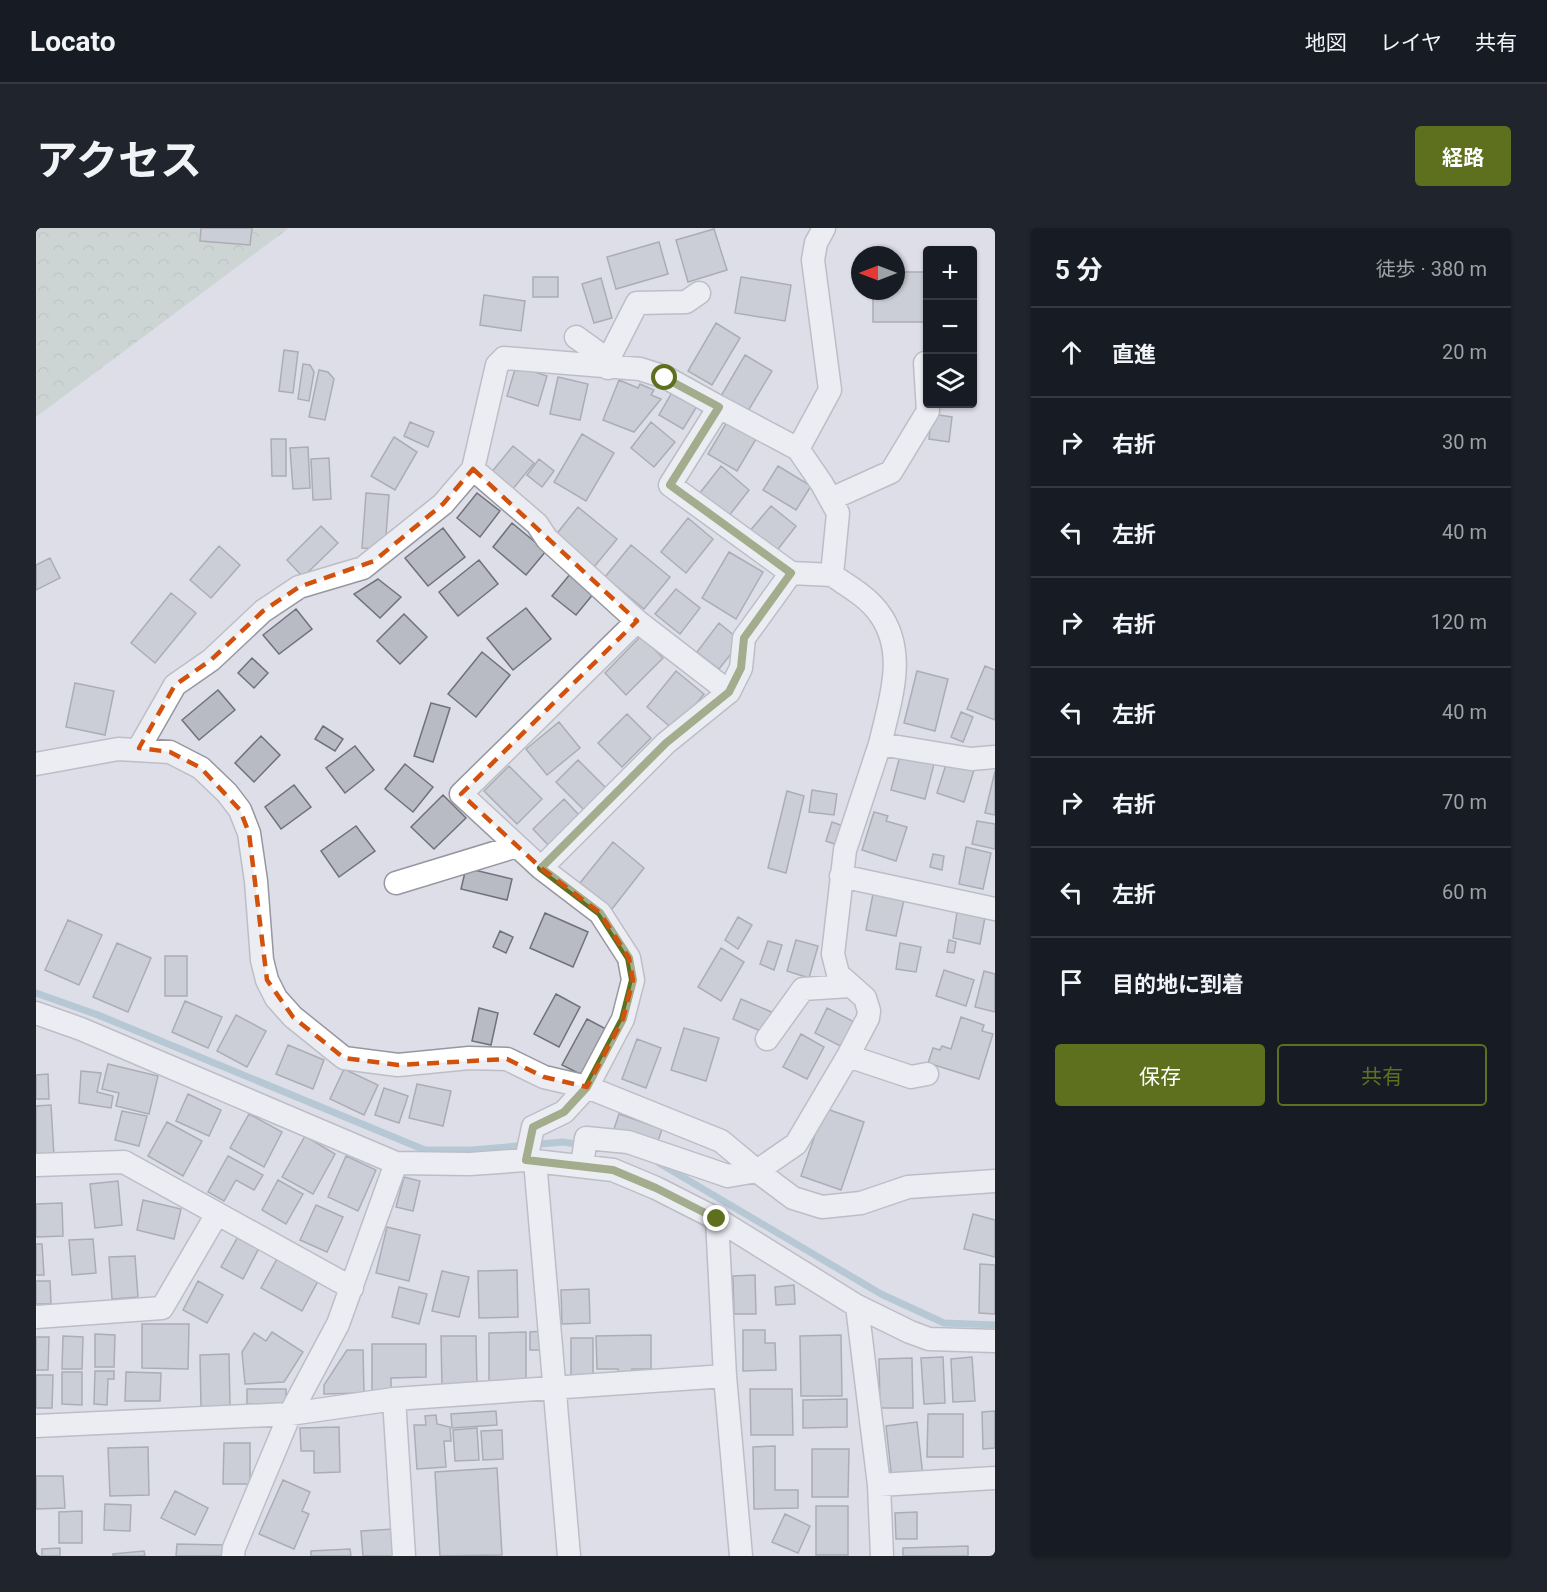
<!DOCTYPE html>
<html lang="ja">
<head>
<meta charset="utf-8">
<style>
  :root { --surface:#171b24; --page:#20242c; --text:#f1f3f6; --muted:#9ea1a6; --line:#363941; --accent:#5e701e }
  body { margin:0; font-family:Roboto,"Noto Sans JP",sans-serif; background:var(--page); color:var(--text) }
  .controls { position:absolute; right:18px; top:18px; display:grid; overflow:hidden; border-radius:6px; box-shadow:0 2px 4px #0004 }
  .controls button { width:54px; height:54px; display:grid; place-items:center; padding:0; border:0; border-bottom:2px solid var(--line); background:var(--surface); color:var(--text); font:30px sans-serif }
  .compass { position:absolute; left:815px; top:18px; width:54px; height:54px; border-radius:50%; background:var(--surface); box-shadow:0 2px 4px #0004; rotate:270deg }
  .stop { position:absolute; width:18px; height:18px; margin:-14px; border:4px solid #5e701e; border-radius:50%; background:#fff }
  .stop.end { background:#5e701e; border-color:#fff; box-shadow:0 2px 6px #0008 }
  .list { margin:0; padding:0; list-style:none }
  h2 { display:flex; justify-content:space-between; align-items:center; height:78px; margin:0; padding:0 24px; font-size:26px }
  h2 small { font-size:20px; font-weight:400; color:var(--muted) }
  .list li { display:grid; grid-template-columns:39px 1fr auto; gap:18px; align-items:center; box-sizing:border-box; height:90px; padding:0 24px; border-top:2px solid var(--line) }
  .list b { display:block; font-size:22px; white-space:nowrap }
  .list em { font-size:20px; font-style:normal; color:var(--muted) }
  .actions { display:flex; gap:12px; padding:18px 24px }
  .actions a { flex:1; padding:14px 0; border:2px solid var(--accent); border-radius:6px; text-align:center; font-size:21px; color:var(--accent) }
  .actions .main { background:var(--accent); color:#fff }
  .icon { flex:none; width:33px; height:33px; fill:none; stroke:currentColor; stroke-width:2; stroke-linecap:round; stroke-linejoin:round }
  .map { position:relative; flex:none; width:959px; height:1328px; overflow:hidden; border-radius:6px }
  header { display:flex; align-items:center; gap:36px; box-sizing:border-box; height:84px; padding:0 30px; background:var(--surface); border-bottom:2px solid var(--line) }
  header strong { font-size:28px }
  nav { display:flex; gap:33px; margin-inline-start:auto; font-size:21px }
  .intro { display:flex; align-items:center; justify-content:space-between; box-sizing:border-box; height:144px; padding:0 36px }
  h1 { margin:0; font-size:42px }
  .button { padding:15px 27px; border-radius:6px; background:var(--accent); color:#fff; font-size:21px; font-weight:700 }
  main { display:flex; gap:36px; padding:0 36px }
  aside { flex:1; background:var(--surface); border-radius:6px; box-shadow:0 2px 4px #0004 }
  .map>svg:first-child { display:block }
  .forest { fill:url(#forest-crowns) }
  .lines { fill:none; stroke-linecap:round; stroke-linejoin:round }
  .stream { stroke:#89adbe; stroke-width:7 }
  .building { fill:#b8bac4; stroke:#70717a; stroke-width:1.5 }
  .minor-casing { stroke:#9697a0; stroke-width:25 }
  .minor { stroke:#fff; stroke-width:22 }
  .route { stroke:#5e701e; stroke-width:8 }
  .marked { fill:none; stroke:#d2520d; stroke-width:4.5; stroke-dasharray:12 8; stroke-linejoin:round }
</style>
</head>
<body>
<header>
<strong>Locato</strong>
<nav><a>地図</a><a>レイヤ</a><a>共有</a></nav>
</header>
<div class="intro"><h1>アクセス</h1><a class="button">経路</a></div>
<main>
<div class="map">
<svg width="959" height="1328" viewBox="0 0 959 1328">
  <defs>
    <pattern id="forest-crowns" width="20" height="18" patternUnits="userSpaceOnUse" patternTransform="scale(1.5)"><rect width="20" height="18" fill="#b8cbbb"/><path d="M2 6a3 3 0 1 1 6 0M12 15a3 3 0 1 1 6 0" fill="none" stroke="#9dada0"/></pattern>
  </defs>
  <rect width="100%" height="100%" fill="#dddee8"/>
  <!-- forest -->
  <path class="forest" d="M0,0H253L0,189Z"/>
  <g class="lines">
    <!-- stream -->
    <path class="stream" d="M0,765L62,787L389,922H436L527,914L546,917
      M623,935L845,1066L908,1095L959,1097"/>
  </g>
  <!-- building -->
  <path class="building" d="M165,0H216L214,17L164,13Z
    M678,1L691,42L652,54L640,12Z
    M623,14L632,46L580,61L571,29Z
    M860,44H891V94H837V63H860Z
    M497,49H522V69H497Z
    M705,49L755,57L749,93L699,85Z
    M565,50L576,90L558,95L546,56Z
    M448,67L489,73L485,103L444,97Z
    M680,95L704,110L676,157L652,143Z
    M248,122L262,124L257,165L243,163Z
    M709,127L736,143L712,183L685,168Z
    M267,136L274,137L278,144L273,173L262,171Z
    M480,138L511,148L502,178L471,168Z
    M283,142L292,144L298,151L289,192L273,189Z
    M522,149L552,156L544,192L514,186Z
    M583,152L602,160L604,156L618,162L615,167L625,171L598,204L567,192Z
    M638,161L663,175L647,201L623,187Z
    M896,186L916,189L913,214L893,211Z
    M374,194L398,204L392,219L368,208Z
    M615,194L639,214L618,239L595,220Z
    M691,194L720,211L701,243L672,226Z
    M546,206L578,225L550,273L518,254Z
    M358,209L381,224L359,262L335,248Z
    M235,211H250V248H236Z
    M477,218L498,235L476,262L455,245Z
    M272,219L274,260L257,261L254,220Z
    M293,230L295,271L277,272L275,231Z
    M503,231L518,243L506,259L491,247Z
    M685,238L713,262L689,293L660,270Z
    M742,238L775,258L760,282L727,262Z
    M330,265L353,267L349,321L326,320Z
    M441,265L464,283L444,309L421,290Z
    M735,278L760,298L739,325L713,304Z
    M542,279L581,311L558,339L519,308Z
    M652,290L677,311L650,345L625,324Z
    M476,295L510,323L490,347L457,319Z
    M285,298L302,315L267,349L251,332Z
    M407,300L429,329L392,358L369,330Z
    M595,317L634,349L608,381L569,349Z
    M183,318L204,337L175,370L154,352Z
    M693,324L727,344L700,391L666,370Z
    M14,330L24,350L0,362V337Z
    M443,332L462,356L422,388L403,364Z
    M535,345L558,365L540,387L516,368Z
    M342,351L365,369L344,390L318,366Z
    M640,361L664,380L644,406L619,386Z
    M135,365L160,385L119,435L95,415Z
    M490,380L515,411L477,442L451,410Z
    M260,381L276,401L243,426L227,407Z
    M368,386L391,409L364,436L341,413Z
    M683,395L705,413L683,441L661,424Z
    M605,408L627,430L590,467L569,445Z
    M446,424L474,447L440,489L412,466Z
    M216,430L232,445L218,460L202,445Z
    M949,438L959,442V492L931,481Z
    M640,443L668,466L638,502L611,479Z
    M881,443L912,451L899,503L868,495Z
    M39,455L78,463L69,507L30,499Z
    M182,462L199,482L163,512L146,492Z
    M395,475L414,480L397,534L378,528Z
    M925,484L937,489L927,514L915,509Z
    M591,486L615,510L586,539L562,515Z
    M523,494L544,520L511,547L490,521Z
    M287,498L307,511L299,523L279,511Z
    M225,508L244,527L218,554L199,535Z
    M319,518L338,542L309,565L290,540Z
    M865,524L899,532L889,571L855,562Z
    M912,530L939,539L928,574L901,565Z
    M542,532L575,565L553,587L520,554Z
    M369,536L397,559L377,584L349,561Z
    M473,538L506,571L481,596L448,563Z
    M959,543V587L949,585Z
    M258,557L275,579L245,601L229,579Z
    M776,562L801,566L798,587L773,584Z
    M751,563L768,568L750,645L732,640Z
    M407,567L430,590L398,621L375,599Z
    M528,571L543,587L513,618L497,601Z
    M838,584L852,588L850,593L871,599L860,633L826,622Z
    M941,593L959,596V621L936,616Z
    M796,594L810,599L804,618L790,613Z
    M320,598L339,623L303,649L285,623Z
    M577,614L608,640L576,681L544,655Z
    M930,619L955,625L947,661L923,656Z
    M897,626L908,628L906,642L894,639Z
    M430,640L476,651L471,672L425,661Z
    M838,661L869,667L860,708L830,702Z
    M921,684L949,689L944,716L917,710Z
    M509,685L552,704L537,739L494,720Z
    M702,689L716,697L702,721L689,712Z
    M32,692L66,707L43,757L9,742Z
    M464,703L477,709L470,725L457,719Z
    M760,712L782,718L773,750L751,743Z
    M913,712L920,714L918,725L911,724Z
    M732,713L746,717L738,742L724,736Z
    M81,715L115,730L92,784L57,769Z
    M864,715L885,719L880,744L860,741Z
    M685,720L708,734L685,773L662,759Z
    M129,728H151V768H129Z
    M908,742L938,752L930,778L900,768Z
    M948,743L959,746V784L939,779Z
    M520,766L544,779L523,819L498,806Z
    M705,771L738,785L729,805L697,791Z
    M149,773L186,789L172,820L136,804Z
    M443,780L462,785L455,817L436,813Z
    M791,780L826,798L814,823L779,805Z
    M200,787L230,803L211,839L181,823Z
    M925,789L948,797L946,803L957,806L943,851L892,835L897,820L904,822L906,818L915,821Z
    M551,791L570,801L546,847L526,837Z
    M648,800L683,810L670,853L635,842Z
    M765,806L788,819L771,851L747,839Z
    M601,811L625,820L610,860L586,851Z
    M252,817L288,832L277,861L240,846Z
    M72,836L122,848L113,886L80,878L83,865L66,861Z
    M308,841L342,857L328,887L294,871Z
    M45,843L65,845L61,864L77,868L75,880L43,875Z
    M12,846L13,871H0V847Z
    M381,856L415,863L407,898L373,890Z
    M348,860L372,868L363,895L339,887Z
    M152,866L185,882L173,908L140,893Z
    M15,877L18,928L0,930V878Z
    M788,880L828,894L805,962L765,948Z
    M86,883L111,888L103,918L79,912Z
    M213,886L246,904L228,939L194,920Z
    M583,886L626,901L621,916L578,901Z
    M131,894L166,913L147,948L112,928Z
    M269,908L299,926L277,966L246,949Z
    M192,928L227,947L218,962L200,952L188,973L172,964Z
    M310,928L340,942L322,983L292,969Z
    M368,949L384,953L377,983L360,979Z
    M242,952L267,966L250,996L226,982Z
    M82,953L86,997L59,1000L54,956Z
    M107,972L145,981L138,1011L101,1002Z
    M26,975L27,1008L0,1009V976Z
    M280,977L307,989L291,1024L264,1012Z
    M937,986L959,992V1029L928,1021Z
    M351,999L384,1007L373,1053L340,1045Z
    M203,1007L224,1018L207,1051L185,1039Z
    M57,1011L60,1045L36,1047L33,1012Z
    M0,1016H6L8,1047H0Z
    M99,1028L102,1069L76,1071L73,1029Z
    M241,1031L282,1053L266,1083L225,1060Z
    M944,1036L959,1037V1086L943,1085Z
    M481,1042L482,1089L443,1090L442,1043Z
    M406,1043L433,1049L423,1089L396,1083Z
    M719,1047L720,1086H698L697,1048Z
    M0,1053H14L15,1076H0Z
    M162,1053L187,1067L171,1095L147,1082Z
    M758,1057L759,1076L740,1077L739,1059Z
    M363,1059L391,1066L383,1096L356,1089Z
    M553,1061L554,1095L526,1096L525,1062Z
    M106,1096H153L152,1141L106,1140Z
    M707,1102H729V1115H739L740,1142L707,1143Z
    M509,1103V1122H494V1104Z
    M236,1104L267,1124L248,1154L209,1156L206,1124L218,1105L230,1113Z
    M490,1104V1154L453,1155V1105Z
    M59,1106L79,1107L78,1139H59Z
    M615,1107V1141H596V1148H583L582,1141H561L560,1108Z
    M805,1107L806,1168H765L764,1108Z
    M27,1108L47,1109L46,1141H26Z
    M405,1108H440L441,1160H406Z
    M0,1109H13L12,1142H0Z
    M535,1110H557V1147H535Z
    M336,1116H390V1149L355,1150V1169H336Z
    M311,1122H327L328,1165L288,1166V1157Z
    M193,1126L194,1178L165,1179L164,1127Z
    M907,1129L909,1175L888,1176L885,1130Z
    M936,1129L939,1173L917,1174L915,1131Z
    M876,1130L877,1180H844L843,1131Z
    M59,1143H78V1151H72L71,1177L58,1176Z
    M26,1144H46V1177L26,1176Z
    M90,1144L125,1145L124,1173H89Z
    M0,1147H17L16,1180H0Z
    M211,1161H250V1176H211Z
    M714,1161H756L757,1207H715Z
    M811,1171V1199L767,1200V1172Z
    M460,1183L461,1197L416,1200L415,1186Z
    M959,1183V1220L947,1221L946,1184Z
    M892,1186H927V1229H891Z
    M400,1187L401,1196L414,1199L415,1213H408L410,1239L381,1241L378,1197H390L389,1188Z
    M881,1194L887,1249L856,1252L850,1198Z
    M303,1199L304,1244L278,1245V1223H265L264,1200Z
    M441,1200L443,1232L419,1233L417,1202Z
    M466,1202L467,1231L447,1232L445,1203Z
    M188,1215H214V1256H187Z
    M739,1218V1262H762V1280L718,1281L717,1219Z
    M112,1219L113,1267L74,1268L72,1220Z
    M776,1221H813L812,1269H776Z
    M461,1240L466,1327L404,1328L399,1244Z
    M0,1248H27L29,1280L0,1281Z
    M247,1252L274,1264L266,1283L273,1286L258,1321L223,1306Z
    M139,1263L172,1280L159,1307L125,1290Z
    M69,1276L95,1277L94,1303L68,1302Z
    M780,1278H812V1327H780Z
    M46,1283V1315H23V1284Z
    M881,1284V1311H860L859,1285Z
    M749,1286L774,1298L762,1325L736,1314Z
    M358,1301L360,1328H327L325,1303Z
    M141,1316L188,1317V1328H140Z
    M932,1318V1328H867V1320Z
    M24,1320V1328H6V1321Z
    M314,1321L315,1328H275V1323Z
    M108,1323L109,1328H77V1326Z"/>
  <g class="lines">
    <defs>
      <path id="minor" d="M540,109L572,132
        M572,140V132L601,75L650,74L663,65
        M762,221L794,162L777,32L780,15L788,0
        M437,241L501,296L511,311L601,393
        M795,271L855,244L892,183L889,135
        M796,347C812,358 832,369 843,385C872,424 854,473 844,516
        M693,464L705,440L708,410L755,345L634,257L683,179L762,221L786,256L802,285L796,347L755,345
        M103,520L139,457L175,432L227,383L263,359L327,340L407,276L437,241L461,137L468,130L604,141L629,149L683,179
        M0,536L82,521L134,524L165,540L191,565L204,582L213,605L220,653L226,732L231,752L240,770L257,789L308,830L362,837L433,830L471,831L508,849L551,859L685,913L721,943L760,916L812,828L832,790L833,783L829,770L802,746L797,726L809,622L844,516L935,531L959,529
        M805,648L959,681
        M360,655L481,618
        M0,785L45,801L360,935L434,936L490,932L577,942L620,960L681,991L821,1078L874,1104L893,1111L959,1113
        M731,811L767,761L814,758
        M812,828L875,849L891,846
        M490,932L497,899L528,884L551,859L587,791L597,752L593,730L564,685L505,640L425,566L601,393L693,464L630,515L505,640
        M499,933L533,1328
        M0,937L88,934L316,1060
        M546,937L550,910L592,914L692,948L721,943L757,970L786,979L825,975L872,959L959,953
        M681,991L689,1148L705,1328
        M821,1078L843,1257L846,1328
        M0,1089L126,1080L181,986
        M358,1171L368,1328
        M0,1198L254,1186L358,1171L689,1148
        M843,1257L959,1250
        M197,1328L198,1320L254,1186L302,1096L360,935"/>
    </defs>
    <!-- minor casing -->
    <use href="#minor" class="minor-casing"/>
    <!-- minor -->
    <use href="#minor" class="minor"/>
  </g>
  <g class="lines">
    <!-- route -->
    <path class="route" d="M629,150L683,179L634,257L755,345L708,410L705,440L693,464L630,515L505,640L564,685L593,730L597,752L587,791L551,859L528,884L497,899L490,932L577,942L620,960L681,991"/>
  </g>
  <!-- marked area -->
  <path d="M0 0H959V1328H0ZM437,241L601,393L425,566L505,640L564,685L593,730L597,752L587,791L551,859L508,849L471,831L362,837L308,830L257,789L231,752L213,605L204,582L165,540L134,524L103,520L139,457L175,432L227,383L263,359L338,333L407,276Z" fill="#dddee8" fill-opacity=".55" fill-rule="evenodd"/>
  <path class="marked" d="M437,241L601,393L425,566L505,640L564,685L593,730L597,752L587,791L551,859L508,849L471,831L362,837L308,830L257,789L231,752L213,605L204,582L165,540L134,524L103,520L139,457L175,432L227,383L263,359L338,333L407,276Z"/>
</svg>
<div class="controls">
<button>+</button>
<button>−</button>
<button><svg class="icon" aria-label="layers" viewBox="0 0 24 24"><path d="M12 4l9 5-9 5-9-5zM3 14l9 5 9-5"/></svg></button>
</div>
<svg class="compass" viewBox="-18 -18 36 36"><path d="M0-13l5 13h-10z" fill="#e53935"/><path d="M0 13l5-13h-10z" fill="#9ea1a6"/></svg>
<div class="stop" style="left:629px;top:150px"></div>
<div class="stop end" style="left:681px;top:991px"></div>
</div>
<aside>
<h2>5 分<small>徒歩 · 380 m</small></h2>
<ul class="list">
<li><svg class="icon" aria-label="ahead" viewBox="0 0 24 24"><path d="M12 20V5M6 11l6-6 6 6"/></svg><div><b>直進</b></div><em>20 m</em></li>
<li><svg class="icon" aria-label="right" viewBox="0 0 24 24"><path d="M7 20v-9h11M14 6l5 5-5 5"/></svg><div><b>右折</b></div><em>30 m</em></li>
<li><svg class="icon" aria-label="left" viewBox="0 0 24 24"><path d="M17 20v-9H6M10 6l-5 5 5 5"/></svg><div><b>左折</b></div><em>40 m</em></li>
<li><svg class="icon" aria-label="right" viewBox="0 0 24 24"><path d="M7 20v-9h11M14 6l5 5-5 5"/></svg><div><b>右折</b></div><em>120 m</em></li>
<li><svg class="icon" aria-label="left" viewBox="0 0 24 24"><path d="M17 20v-9H6M10 6l-5 5 5 5"/></svg><div><b>左折</b></div><em>40 m</em></li>
<li><svg class="icon" aria-label="right" viewBox="0 0 24 24"><path d="M7 20v-9h11M14 6l5 5-5 5"/></svg><div><b>右折</b></div><em>70 m</em></li>
<li><svg class="icon" aria-label="left" viewBox="0 0 24 24"><path d="M17 20v-9H6M10 6l-5 5 5 5"/></svg><div><b>左折</b></div><em>60 m</em></li>
<li><svg class="icon" aria-label="arrive" viewBox="0 0 24 24"><path d="M6 21V4h12l-3 4 3 4H6"/></svg><div><b>目的地に到着</b></div></li>
</ul>
<div class="actions"><a class="main">保存</a><a>共有</a></div>
</aside>
</main>
</body>
</html>
